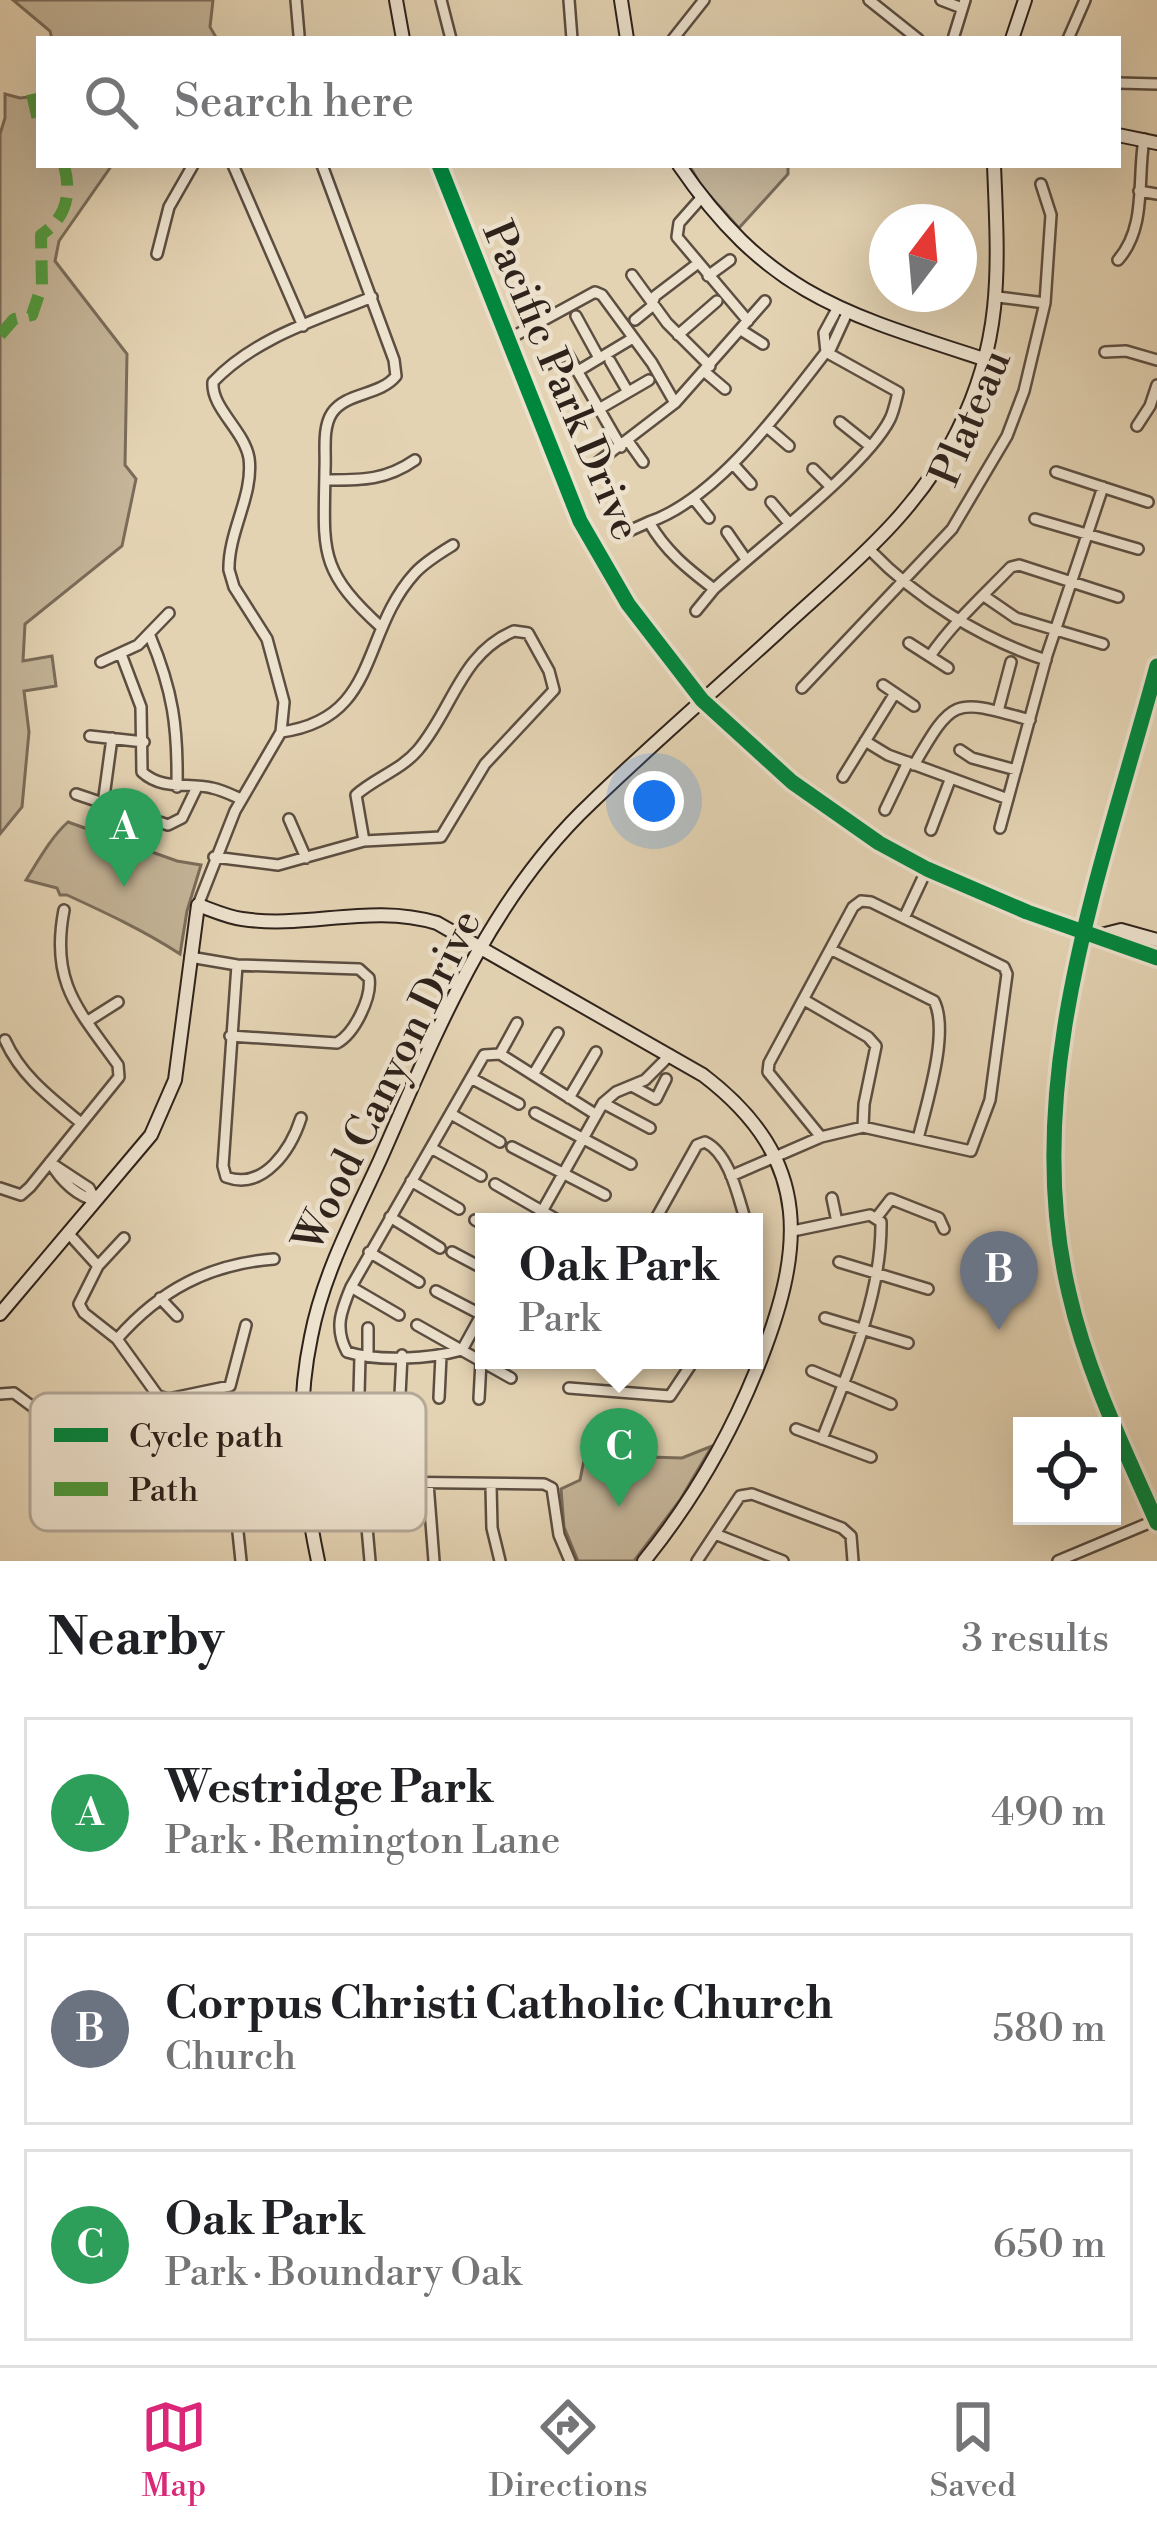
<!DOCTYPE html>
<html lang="en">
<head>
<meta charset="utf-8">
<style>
  :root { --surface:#fff; --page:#f2f2f2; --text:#202124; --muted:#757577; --line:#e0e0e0; --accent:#db2777 }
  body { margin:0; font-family:"Libre Bodoni",serif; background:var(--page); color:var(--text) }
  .controls { position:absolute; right:36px; bottom:36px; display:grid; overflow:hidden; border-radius:0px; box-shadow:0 12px 48px #0002 }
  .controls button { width:108px; height:108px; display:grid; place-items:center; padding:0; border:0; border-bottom:3px solid var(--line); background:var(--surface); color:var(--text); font:60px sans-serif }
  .compass { position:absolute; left:869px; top:204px; width:108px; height:108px; border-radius:50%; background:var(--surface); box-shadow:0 12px 48px #0002; rotate:16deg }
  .you { position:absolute; left:654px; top:801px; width:42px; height:42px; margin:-30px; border:9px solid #fff; border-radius:50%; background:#1a73e8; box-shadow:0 0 0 18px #1a73e833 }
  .badge { display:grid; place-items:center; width:78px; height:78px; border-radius:50%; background:var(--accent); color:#fff; font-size:39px; font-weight:700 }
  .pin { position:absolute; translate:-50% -99px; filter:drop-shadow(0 3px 6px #0008) }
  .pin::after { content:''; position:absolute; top:63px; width:42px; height:36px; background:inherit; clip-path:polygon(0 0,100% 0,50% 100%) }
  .popup { position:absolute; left:475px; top:1213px; width:288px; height:156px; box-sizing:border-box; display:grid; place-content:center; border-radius:0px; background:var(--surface); filter:drop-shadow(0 3px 9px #0005); font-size:39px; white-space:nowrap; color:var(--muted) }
  .popup b { font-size:45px; color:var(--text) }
  .popup::after { content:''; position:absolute; left:50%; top:100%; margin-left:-24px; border:24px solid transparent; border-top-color:var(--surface) }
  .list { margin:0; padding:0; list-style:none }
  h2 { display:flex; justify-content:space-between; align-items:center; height:156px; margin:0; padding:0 48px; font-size:51px }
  h2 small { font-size:39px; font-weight:400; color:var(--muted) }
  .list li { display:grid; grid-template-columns:78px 1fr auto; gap:36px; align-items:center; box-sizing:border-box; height:192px; margin:0 24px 24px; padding:0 24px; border:3px solid var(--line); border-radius:0px }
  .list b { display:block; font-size:45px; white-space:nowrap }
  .list p { margin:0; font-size:39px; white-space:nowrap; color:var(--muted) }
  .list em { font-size:39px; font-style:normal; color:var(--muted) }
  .icon { flex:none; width:66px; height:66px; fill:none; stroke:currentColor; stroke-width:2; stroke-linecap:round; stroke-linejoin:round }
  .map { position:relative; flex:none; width:1157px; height:1561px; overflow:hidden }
  .search { position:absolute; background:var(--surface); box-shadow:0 12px 48px #0002; left:36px; right:36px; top:36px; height:132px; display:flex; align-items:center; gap:30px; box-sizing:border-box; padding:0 42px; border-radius:0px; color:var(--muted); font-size:45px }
  .sheet { height:804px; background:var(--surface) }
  nav { display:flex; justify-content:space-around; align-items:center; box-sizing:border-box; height:168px; border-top:3px solid var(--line); background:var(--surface); font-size:33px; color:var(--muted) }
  nav a { display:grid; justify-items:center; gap:6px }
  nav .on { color:var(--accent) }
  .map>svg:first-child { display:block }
  .green { fill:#c5b599; stroke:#7a6c5a; stroke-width:3 }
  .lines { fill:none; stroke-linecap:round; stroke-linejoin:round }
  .street-casing { stroke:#5c4e41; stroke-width:14 }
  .secondary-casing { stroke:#2e221b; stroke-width:16 }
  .street { stroke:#ede2ce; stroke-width:9 }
  .secondary { stroke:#ede2ce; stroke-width:12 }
  .quiet { stroke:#509b3e; stroke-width:12; stroke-dasharray:24 12; stroke-linecap:butt }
  .cycleway-casing { stroke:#ede2ce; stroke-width:22 }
  .cycleway { stroke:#00873e; stroke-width:15 }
  .labels { text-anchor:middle; stroke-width:9; stroke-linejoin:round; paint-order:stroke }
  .street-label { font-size:42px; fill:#2e221b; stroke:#ede2ce }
  .key { fill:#ede2ce; stroke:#b4a898; stroke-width:3 }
  .key-label { font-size:33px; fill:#2e221b }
</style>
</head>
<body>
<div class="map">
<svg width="1157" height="1561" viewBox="0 0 1157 1561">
  <rect width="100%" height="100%" fill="#e4d3b3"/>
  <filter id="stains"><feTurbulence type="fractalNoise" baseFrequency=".00167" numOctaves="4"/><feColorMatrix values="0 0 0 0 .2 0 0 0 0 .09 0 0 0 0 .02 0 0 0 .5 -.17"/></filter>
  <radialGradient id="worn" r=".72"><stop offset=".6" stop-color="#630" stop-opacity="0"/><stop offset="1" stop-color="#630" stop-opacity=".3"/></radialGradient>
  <!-- green -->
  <path class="green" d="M13,0H213L210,27L217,39H52L50,31Z
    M5,94L20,98L39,96V165H112L59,241L55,261L127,354L125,465L136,479L122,546L25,624L23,661L52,656L56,686L24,691L29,732L22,807L0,834V134L5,118Z
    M689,165H788V174L739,228L702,187Z
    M68,822L177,861L201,865L187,911L180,954C143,930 104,912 67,895H60L57,888L26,880C38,861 51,837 68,822Z
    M712,1446L680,1500L634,1561H578L564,1527L561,1489L580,1480L585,1455L682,1458Z"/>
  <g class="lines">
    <defs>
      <path id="street" d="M296,0L299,35
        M441,0L451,39
        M569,0L572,39
        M869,0L918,39
        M941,0L962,8
        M673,39L704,0
        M953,39L965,0
        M1068,39L1085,0
        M1118,83L1157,84
        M233,165L303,326
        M322,165L394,360L396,376C380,396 346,392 332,413C322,428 326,452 325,469C324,551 317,569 382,628
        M1139,191L1157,194
        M702,197L679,223L677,237L748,321
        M157,254L169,207L193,165
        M1118,260C1147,227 1137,180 1144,139
        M632,275L667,323L710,366
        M708,276L730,260
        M998,297L1045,303
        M576,316L599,358
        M635,320L651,307L655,296L697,264
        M741,330L763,344
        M678,335L717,301
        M507,340L595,292L602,295L652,363L675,403
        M826,352L898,392C896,400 894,411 890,419C866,467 758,548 714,589C688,569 665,551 649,522C717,499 783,407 826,352L831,348L847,313
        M826,352L824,333L837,309
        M1105,352L1126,351L1157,360
        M610,361L628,392
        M545,365L567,353L621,447
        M578,371L633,338
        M705,372L725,389
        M599,409L649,380
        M840,422L870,446
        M1137,426L1150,406L1157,385
        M767,427L789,446
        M628,441L643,462
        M598,462L675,403L765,301
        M733,464L751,484
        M813,469L830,486
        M1056,472L1148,502
        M325,480C360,480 385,481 415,460
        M693,498L709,518
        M771,502L788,522
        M1035,519L1138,549
        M629,531L649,522
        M727,532L745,558
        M870,550C917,599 982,639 1046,660
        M984,596L1016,618L1103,644
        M696,611L714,589
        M150,636C173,691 178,727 177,787
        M909,643L948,668
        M121,654L141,707L142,772C163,791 188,782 212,788C222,790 232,795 241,799
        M930,656C953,623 982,597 1011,567L1019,565L1118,597
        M101,662L138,645L169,613
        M883,685L914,706
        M802,688L952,529L1007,436L1024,391L1045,303L1051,215L1041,184
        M998,711L1011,662
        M281,732C380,719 360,633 415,573C425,562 440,553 453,545
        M90,736L144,742
        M865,741L888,755L1008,799
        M960,750L972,758L1016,770
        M914,765C954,696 954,699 1030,720
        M843,777L895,693
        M76,794L168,825L182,818L197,787
        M103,804L112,738
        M885,810L908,762
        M289,819L306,858
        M1000,828L1047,655L1103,487
        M931,830L950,780
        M214,857L278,865L364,841L441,837L485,764L554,690L549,671L528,633L514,631C460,654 453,709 418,750C401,770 375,778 356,795L364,841
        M198,905L235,811L281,732L284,702L267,639L234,587L229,570C228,532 254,495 249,458C244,430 211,408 213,382C256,337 317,320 372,297
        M904,918L927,869
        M832,950L934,1001C950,1032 926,1105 918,1139
        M190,957L237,965L359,969L369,978C372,997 355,1033 337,1043L230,1036
        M237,965L223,1166L226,1177C264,1191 291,1149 301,1118
        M806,1001L868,1037L876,1046L864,1104L863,1127
        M88,1021L118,1002
        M5,1040C21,1076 51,1098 81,1123
        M500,1054L517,1023
        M533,1075L558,1033
        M471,1078L519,1104
        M632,1086L656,1099L666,1079
        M569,1098L596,1052
        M603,1103L650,1128
        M535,1113L631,1164
        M451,1114L500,1142
        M512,1147L605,1195
        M431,1148L481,1176
        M50,1162C61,1181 75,1195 96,1201
        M51,1163L89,1188L96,1201
        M731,1176L821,1137L863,1127L971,1151L990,1100L1007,974L1004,967L871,902L861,901L853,907L769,1063L768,1072L821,1137
        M411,1181L459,1209
        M495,1184L561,1222
        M0,1188L21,1195L30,1187L119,1077L118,1065C78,1009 50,983 64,910
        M832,1198L837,1222
        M390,1217L440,1248
        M877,1217L891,1199L939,1218L944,1229
        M475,1220L484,1225
        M536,1222L603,1103L616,1092L645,1080L670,1055
        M654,1222L697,1145L705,1142C730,1154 738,1197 746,1222
        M793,1231L870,1215L881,1222C882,1295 848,1372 822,1439
        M69,1234L98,1266
        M124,1238L98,1266L79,1304L84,1313L117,1339L158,1396L168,1399L230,1386L246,1325
        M369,1252L419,1282
        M452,1252L484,1269
        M839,1262L928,1289
        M351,1287L399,1315
        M436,1291L484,1316
        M160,1298L177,1316
        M484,1310L462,1350C429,1359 379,1362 347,1352C334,1328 341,1311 351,1287L484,1055L500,1054L595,1114
        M825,1318L908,1343
        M417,1325L511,1378
        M117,1339C160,1290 209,1264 274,1259
        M368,1356V1328
        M812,1371L891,1404
        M569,1388L670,1396L694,1360
        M0,1394L14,1393L41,1413L66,1444L79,1511L88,1515L127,1513
        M359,1394L360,1356
        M400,1395L402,1355
        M439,1398L441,1356
        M479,1399L481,1361
        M796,1429L871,1457
        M226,1474L234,1494L241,1561
        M428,1483L434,1561
        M491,1486L492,1528L500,1561
        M715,1534L783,1561
        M370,1561L364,1494L374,1482L544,1484L552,1488L559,1535L570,1561
        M697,1561L740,1496L752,1494L842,1528L851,1536L853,1561
        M1058,1561L1156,1520"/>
      <path id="secondary" d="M396,0L403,39
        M621,0L627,39
        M1012,39L1025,0
        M1118,135L1157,143
        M439,165L580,521L628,604L702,700L792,782L879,843L927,869L1027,912L1157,958
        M679,165C768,295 845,314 987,360
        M1157,666C1103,867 1019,1082 1069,1293C1087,1373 1124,1448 1157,1523
        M1101,935L1121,930L1157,940
        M0,1314L151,1135L175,1080L198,905C212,910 227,917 242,919C308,929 371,903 437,923L703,1075C816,1161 804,1252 756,1371C728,1440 691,1503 644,1561
        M318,1561C302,1485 295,1413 311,1337C323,1274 354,1217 380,1160C436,1033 488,900 591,803C652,744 716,689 778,632C845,570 917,515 958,430C1004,338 998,265 994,165"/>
    </defs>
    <!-- street casing -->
    <use href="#street" class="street-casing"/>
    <!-- secondary casing -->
    <use href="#secondary" class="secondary-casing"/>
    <!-- street -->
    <use href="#street" class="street"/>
    <!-- secondary -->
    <use href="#secondary" class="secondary"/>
    <!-- quiet -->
    <path class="quiet" d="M32,94L39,124
      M0,335L14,319L32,315L42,285L41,235C66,218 72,195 64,165"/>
    <defs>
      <path id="cycleway" d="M439,165L580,521L628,604L702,700L792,782L879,843L927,869L1027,912L1157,958
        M1157,666C1103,867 1019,1082 1069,1293C1087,1373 1124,1448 1157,1523"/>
    </defs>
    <!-- cycleway casing -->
    <use href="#cycleway" class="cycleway-casing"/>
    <!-- cycleway -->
    <use href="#cycleway" class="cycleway"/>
  </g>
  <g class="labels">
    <!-- street labels -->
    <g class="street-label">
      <text transform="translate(563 380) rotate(67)" y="15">Pacific Park Drive</text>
      <text transform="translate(969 417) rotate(-67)" y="15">Plateau</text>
      <text transform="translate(386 1080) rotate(-64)" y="15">Wood Canyon Drive</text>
    </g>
  </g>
  <!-- legend -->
  <rect x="30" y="1393" width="396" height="138" rx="18" class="key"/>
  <rect x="54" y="1428" width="54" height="14" fill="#00873e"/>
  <rect x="54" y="1482" width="54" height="14" fill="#509b3e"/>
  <g class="key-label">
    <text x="129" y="1447">Cycle path</text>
    <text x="129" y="1501">Path</text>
  </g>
  <rect width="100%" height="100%" filter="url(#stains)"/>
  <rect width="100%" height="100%" fill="url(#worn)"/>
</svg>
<div class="controls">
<button><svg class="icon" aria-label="locate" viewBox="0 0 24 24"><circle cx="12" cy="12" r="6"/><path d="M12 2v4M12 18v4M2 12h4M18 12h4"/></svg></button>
</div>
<svg class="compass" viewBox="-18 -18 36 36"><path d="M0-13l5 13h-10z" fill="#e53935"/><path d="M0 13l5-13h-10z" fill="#757577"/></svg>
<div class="you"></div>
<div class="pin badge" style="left:124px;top:887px;background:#2e9e5b">A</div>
<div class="pin badge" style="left:999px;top:1330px;background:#6b7280">B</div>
<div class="pin badge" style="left:619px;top:1507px;background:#2e9e5b">C</div>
<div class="popup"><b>Oak Park</b>Park</div>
<div class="search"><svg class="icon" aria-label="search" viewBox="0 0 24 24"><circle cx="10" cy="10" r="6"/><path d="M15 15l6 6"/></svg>Search here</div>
</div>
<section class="sheet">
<h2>Nearby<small>3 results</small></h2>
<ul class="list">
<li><span class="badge" style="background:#2e9e5b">A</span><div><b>Westridge Park</b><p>Park · Remington Lane</p></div><em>490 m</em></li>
<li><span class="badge" style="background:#6b7280">B</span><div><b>Corpus Christi Catholic Church</b><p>Church</p></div><em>580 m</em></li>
<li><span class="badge" style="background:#2e9e5b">C</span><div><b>Oak Park</b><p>Park · Boundary Oak</p></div><em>650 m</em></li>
</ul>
</section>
<nav>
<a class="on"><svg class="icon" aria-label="map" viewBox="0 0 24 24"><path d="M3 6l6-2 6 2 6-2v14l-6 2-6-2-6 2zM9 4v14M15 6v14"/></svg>Map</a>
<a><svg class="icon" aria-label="directions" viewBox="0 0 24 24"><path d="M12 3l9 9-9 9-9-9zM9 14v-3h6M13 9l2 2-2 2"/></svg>Directions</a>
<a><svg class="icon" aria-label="saved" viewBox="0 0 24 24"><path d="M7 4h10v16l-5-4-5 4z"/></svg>Saved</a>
</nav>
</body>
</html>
